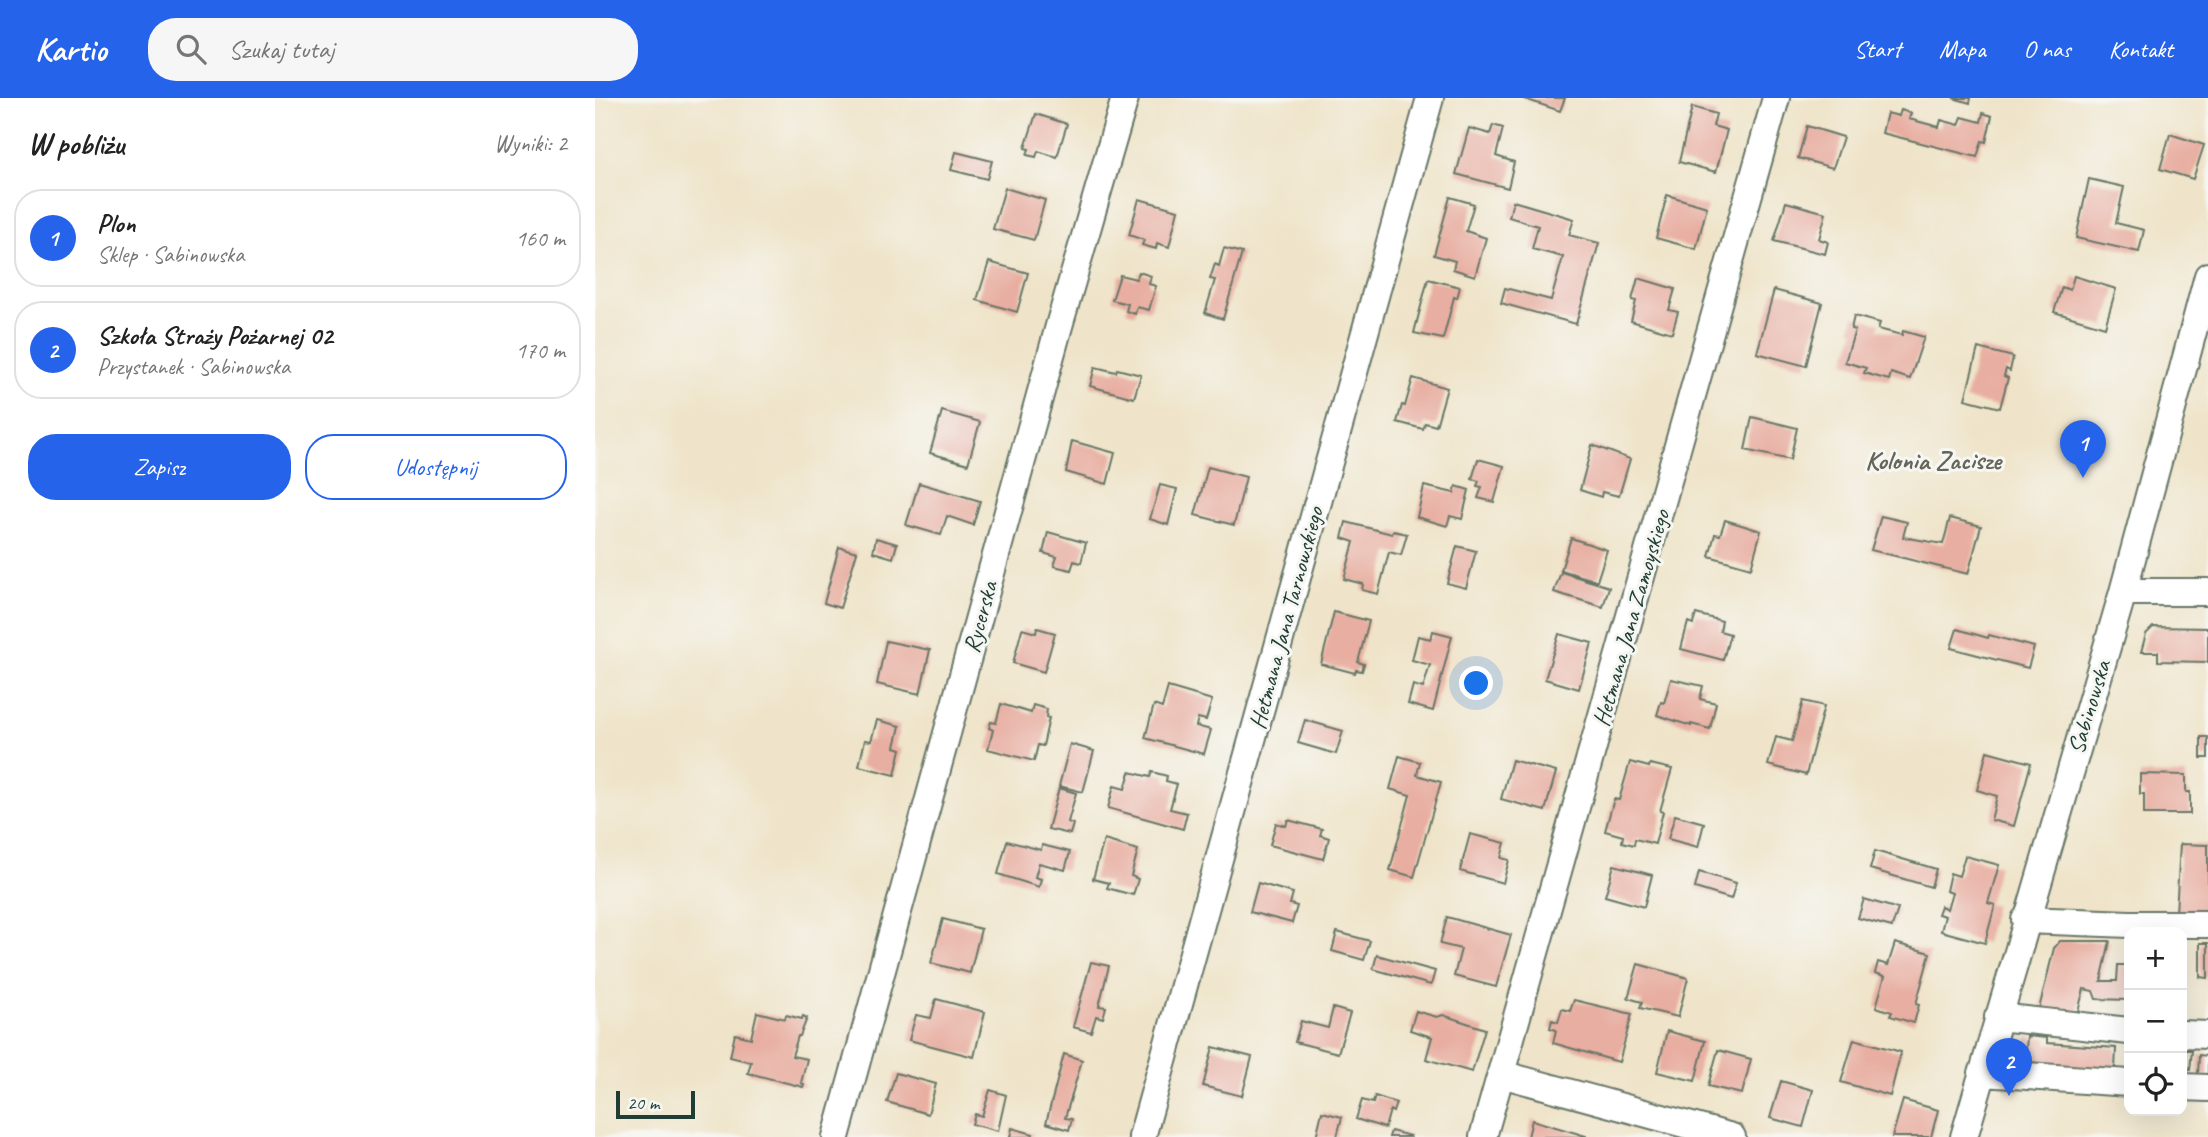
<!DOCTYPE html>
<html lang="pl">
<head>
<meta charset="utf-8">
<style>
  :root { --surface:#fff; --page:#f6f6f6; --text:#222; --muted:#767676; --line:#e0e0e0; --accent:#2563eb }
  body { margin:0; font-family:Caveat,sans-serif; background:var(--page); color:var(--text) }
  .controls { position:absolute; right:21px; bottom:21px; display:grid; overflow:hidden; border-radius:14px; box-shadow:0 7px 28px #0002 }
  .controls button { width:63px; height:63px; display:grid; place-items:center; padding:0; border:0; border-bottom:2px solid var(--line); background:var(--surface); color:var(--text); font:35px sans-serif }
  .scale { position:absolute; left:21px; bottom:18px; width:79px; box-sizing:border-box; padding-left:7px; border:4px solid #1f3d34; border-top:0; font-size:19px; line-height:24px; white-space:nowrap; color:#1f3d34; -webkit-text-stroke:5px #f6f6f2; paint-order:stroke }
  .you { position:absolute; left:882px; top:586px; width:24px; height:24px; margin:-18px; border:5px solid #fff; border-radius:50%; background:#1a73e8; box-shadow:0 0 0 10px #1a73e833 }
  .badge { display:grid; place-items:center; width:46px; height:46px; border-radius:50%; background:var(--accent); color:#fff; font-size:23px; font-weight:700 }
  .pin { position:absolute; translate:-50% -58px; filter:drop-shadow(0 2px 4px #0008) }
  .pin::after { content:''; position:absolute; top:37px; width:24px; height:21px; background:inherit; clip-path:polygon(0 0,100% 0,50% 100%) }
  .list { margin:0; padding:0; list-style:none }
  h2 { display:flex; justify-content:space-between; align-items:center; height:91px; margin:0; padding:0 28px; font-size:30px }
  h2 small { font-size:23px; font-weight:400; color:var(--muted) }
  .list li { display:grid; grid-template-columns:46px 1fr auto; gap:21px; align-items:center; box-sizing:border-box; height:98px; margin:0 14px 14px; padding:0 14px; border:2px solid var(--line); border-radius:28px }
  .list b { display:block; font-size:26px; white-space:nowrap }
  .list p { margin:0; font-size:23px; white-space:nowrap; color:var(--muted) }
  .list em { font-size:23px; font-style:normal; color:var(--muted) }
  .actions { display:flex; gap:14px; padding:21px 28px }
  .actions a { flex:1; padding:16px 0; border:2px solid var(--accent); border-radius:28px; text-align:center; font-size:24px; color:var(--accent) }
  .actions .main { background:var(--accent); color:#fff }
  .icon { flex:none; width:38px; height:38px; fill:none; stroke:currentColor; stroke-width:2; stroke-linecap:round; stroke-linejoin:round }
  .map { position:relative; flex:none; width:1613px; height:1039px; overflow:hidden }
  header { display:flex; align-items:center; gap:42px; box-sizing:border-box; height:98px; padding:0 35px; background:var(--accent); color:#fff }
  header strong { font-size:33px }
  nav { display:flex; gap:38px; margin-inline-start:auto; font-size:24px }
  .search { width:490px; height:63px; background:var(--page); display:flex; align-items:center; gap:18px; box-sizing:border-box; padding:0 24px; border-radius:28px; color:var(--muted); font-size:26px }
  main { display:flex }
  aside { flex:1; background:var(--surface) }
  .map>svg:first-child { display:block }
  .building { fill:#e8aea1 }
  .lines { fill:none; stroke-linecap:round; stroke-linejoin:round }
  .minor-casing { stroke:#687768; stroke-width:30 }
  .minor { stroke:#fff; stroke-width:26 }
  .labels { text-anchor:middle; stroke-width:6; stroke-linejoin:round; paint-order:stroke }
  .street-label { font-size:24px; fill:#1f3d34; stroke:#f6f6f2 }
  .neighbourhood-label { font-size:26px; font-weight:bold; fill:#65655a; stroke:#f6f6f2 }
</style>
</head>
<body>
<header>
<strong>Kartio</strong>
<div class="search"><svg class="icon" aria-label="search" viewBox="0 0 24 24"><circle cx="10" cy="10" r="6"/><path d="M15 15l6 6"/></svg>Szukaj tutaj</div>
<nav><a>Start</a><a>Mapa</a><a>O nas</a><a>Kontakt</a></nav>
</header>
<main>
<aside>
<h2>W pobliżu<small>Wyniki: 2</small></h2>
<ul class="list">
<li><span class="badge">1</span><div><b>Plon</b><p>Sklep · Sabinowska</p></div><em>160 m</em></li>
<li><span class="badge">2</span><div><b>Szkoła Straży Pożarnej 02</b><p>Przystanek · Sabinowska</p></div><em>170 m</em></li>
</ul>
<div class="actions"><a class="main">Zapisz</a><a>Udostępnij</a></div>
</aside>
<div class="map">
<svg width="1613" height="1039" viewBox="0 0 1613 1039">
  <rect width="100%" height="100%" fill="#f6f6f2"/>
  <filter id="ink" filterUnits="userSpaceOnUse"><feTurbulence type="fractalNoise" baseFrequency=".0143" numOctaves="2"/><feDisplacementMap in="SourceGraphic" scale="14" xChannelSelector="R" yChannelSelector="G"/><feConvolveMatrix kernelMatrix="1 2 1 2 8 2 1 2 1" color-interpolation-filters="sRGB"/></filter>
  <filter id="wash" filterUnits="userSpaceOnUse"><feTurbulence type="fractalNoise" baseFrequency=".00686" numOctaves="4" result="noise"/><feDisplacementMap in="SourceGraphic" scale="28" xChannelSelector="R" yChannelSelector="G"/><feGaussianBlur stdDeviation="1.57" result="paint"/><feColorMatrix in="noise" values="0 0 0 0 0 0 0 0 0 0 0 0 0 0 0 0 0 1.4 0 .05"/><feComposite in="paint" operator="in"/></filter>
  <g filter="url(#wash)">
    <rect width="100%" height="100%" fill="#efe4c9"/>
    <g id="blocks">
      <!-- building -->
      <path class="building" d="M927,0H970L965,13Z
        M1358,0H1376L1375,5Z
        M1097,9L1121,16L1118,28L1132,32L1121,74L1084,64Z
        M1306,12L1316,15L1314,21L1344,29L1346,22L1364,27L1367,19L1386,24L1388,15L1397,18L1391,44L1387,43L1382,59L1287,35L1292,15L1304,18Z
        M441,16L472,26L462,59L443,53L441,59L432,57L434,51L430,50Z
        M898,27L908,30L901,58L919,64L913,90L861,76L874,30L895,36Z
        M1212,28L1248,39L1238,70L1203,60Z
        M1575,36L1609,47L1598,81L1565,71Z
        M361,54L397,63L392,81L356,72Z
        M1494,81L1529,89L1521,125L1549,132L1544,154L1481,140Z
        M410,90L450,102L439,142L398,131Z
        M1072,97L1112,109L1101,151L1061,140Z
        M855,99L879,106L871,133L891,140L880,178L858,171L860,163L839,157Z
        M544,101L583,112L574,149L562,145L561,151L547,147L549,142L534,137Z
        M918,103L979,121L974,137L1004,145L981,226L906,205L910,190L956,202L968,159L937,151L943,128L914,119Z
        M1191,104L1231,115L1224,141L1233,144L1230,156L1179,143Z
        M629,150L647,155L628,221L610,215L620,182L615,181L620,166L624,168Z
        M394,164L433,175L422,214L382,202Z
        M544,174L556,178L554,186L561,188L554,212L542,209L540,216L531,213L533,206L517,202L525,177L541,181Z
        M1479,178L1521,191L1510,229L1459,214L1467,189L1475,192Z
        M1043,180L1080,191L1074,212L1083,214L1077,235L1036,223L1041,203L1037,202Z
        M833,181L865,189L862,200L859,199L848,241L819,235Z
        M1179,192L1227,205L1211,268L1162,255Z
        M1259,218L1285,225L1283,231L1307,237L1308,233L1329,239L1315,281L1296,275L1294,282L1269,275L1271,270L1250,264L1260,232L1256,231Z
        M1383,250L1418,259L1415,273L1411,271L1409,278L1413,280L1405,310L1370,301Z
        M500,269L521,274L522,271L546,277L539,300L495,288Z
        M818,280L852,290L841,328L830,325L828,331L802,324L807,307L810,308Z
        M347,313L385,324L373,366L335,355Z
        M1157,319L1202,330L1195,362L1150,352Z
        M477,343L520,355L512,386L471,374Z
        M997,347L1035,361L1024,398L1007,394L1006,399L985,392Z
        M883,361L909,368L899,404L883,400L887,389L882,388L884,383L877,381Z
        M613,369L651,379L639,427L600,417Z
        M324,385L385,403L378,427L352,418L346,437L311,427Z
        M565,387L582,391L573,427L555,421Z
        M829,388L859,395L861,388L874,392L867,421L855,418L852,428L822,419Z
        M1286,418L1312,424L1308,439L1348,446L1355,420L1386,428L1373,476L1276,452Z
        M1130,422L1166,433L1156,470L1114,458L1120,436L1125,437Z
        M751,424L797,436L798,433L812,436L806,457L794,454L783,496L767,492L768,486L749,481L759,444L747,440Z
        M453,434L491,445L486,465L479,463L476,472L459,468L462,459L448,455Z
        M281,440L302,446L298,460L278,454Z
        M976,440L1012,452L1002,483L966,472Z
        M862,448L881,453L871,490L852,485Z
        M244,449L262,454L245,510L229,505Z
        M966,474L1014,489L1008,509L959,494Z
        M739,514L774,523L763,564L769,566L767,573L761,572L760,575L726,566Z
        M1101,516L1127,523L1125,533L1135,536L1128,562L1086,551L1093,524L1098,526Z
        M1558,529L1613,530V564L1563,563V554H1546L1551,536Z
        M442,530L460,535L449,574L418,565L427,531L441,535Z
        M1362,531L1393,540L1394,537L1439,549L1433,570L1356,550Z
        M838,533L857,538L838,613L813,606L818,587L828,590L835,567L817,562L823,538L836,541Z
        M964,536L997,545L984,591L950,581Z
        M291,543L335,552L325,596L282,586Z
        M1076,581L1108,588L1105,601L1121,605L1115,631L1096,626V628L1062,617L1066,604L1069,605Z
        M573,589L617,602L611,622L603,620L601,628L616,632L609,656L550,640L559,607L567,610Z
        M1208,603L1229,608L1211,677L1173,667L1181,639L1197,643Z
        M406,606L436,615L438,607L452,611L451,619L454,620L448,648L443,647L439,663L393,651L398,632L394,630L396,624L401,625Z
        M282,622L305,628L300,649L306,651L300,677L264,668L270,642L276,643Z
        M710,622L748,633L741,656L703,645Z
        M1606,639H1613V660H1606Z
        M475,646L499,653L488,694L464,688Z
        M1392,653L1436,665L1419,728L1396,722L1402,698L1382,692Z
        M804,658L825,664L822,677L846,684L819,779L795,772L815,697L795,691Z
        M917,662L961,674L950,713L906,701Z
        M1035,664L1054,669L1055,666L1077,671L1065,713L1068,714L1060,746L1040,741L1039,747L1027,744L1028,738L1010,733L1019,701L1024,702Z
        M535,674L555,679L557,674L572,678L571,683L582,686L575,711L592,715L588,731L513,710L519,688L530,691Z
        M1545,676L1591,677V694H1595V716H1549V696H1545Z
        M464,690L481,695L473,724L478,726L475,736L453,731Z
        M1080,717L1109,725L1103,749L1073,741Z
        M693,722L727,731L725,737L734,740L728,761L675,747L681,725L691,728Z
        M875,736L910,745L906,760L914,762L908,785L865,773Z
        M509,742L543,752L536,778L543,781L538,797L512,790L514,785L498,781Z
        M412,743L446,752L447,747L475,754L470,772L444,765L440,779L446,781L444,789L403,776Z
        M1585,746L1613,747V817L1581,816Z
        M1280,753L1341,771L1336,789L1275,771Z
        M1370,758L1404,767L1393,805L1400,807L1390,845L1346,833L1350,818L1343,816L1346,808L1352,811L1357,795L1351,793L1355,775L1364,778Z
        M1019,767L1057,777L1049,809L1010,798Z
        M1104,774L1141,785L1136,801L1100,790Z
        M663,785L698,795L695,806L702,808L697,825L655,814Z
        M1269,801L1303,811L1297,829L1263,820Z
        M852,819L916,837L901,889L859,878L866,851L845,846Z
        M348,821L386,831L375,875L336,865Z
        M742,834L775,843L769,862L737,853Z
        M1465,843H1515L1506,883H1522L1523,867H1534V902L1501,901L1498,893L1489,891L1483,913L1478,917L1443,915L1459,850Z
        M1300,845L1335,855L1321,906L1324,907L1319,925L1295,918L1297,914L1281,909L1290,878L1280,875L1283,864L1293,867Z
        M1605,845H1613V880L1605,879Z
        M782,857L840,873L836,887L778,871Z
        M496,864L514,868L504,908L511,909L508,920L501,918L496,934L478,929Z
        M1043,866L1093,880L1083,919L1045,910L1047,904L1033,900Z
        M341,901L390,914L379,959L314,942L321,917L336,920Z
        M979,902L1037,916L1024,964L958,945L961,932L955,930L957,922L963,924L967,911L975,913Z
        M738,910L755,915L743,955L700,944L706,923L733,930Z
        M821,913L842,919L848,917L890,931L877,974L831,961L837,939L815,932Z
        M162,914L190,921L191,917L207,921L208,918L212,920L205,938H203L197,958L212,961L206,985L209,986L208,989L153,975L156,964L135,959L140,936L156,940Z
        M1072,933L1110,943L1100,983L1062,974Z
        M1432,938L1452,940V945L1521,950L1520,972L1430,965Z
        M1259,941L1306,954L1295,998L1246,984Z
        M618,949L657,959L647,998L608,988Z
        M1123,952L1156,961L1147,996L1113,988Z
        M1587,952H1597L1595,972H1587Z
        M469,956L487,962L470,1020L477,1021L474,1032L451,1025Z
        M1604,957L1613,958V978L1603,977Z
        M301,975L341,986L333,1016L292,1004Z
        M1186,983L1218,992L1208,1029L1175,1020Z
        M395,992L411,997L403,1033L377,1026L380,1016L387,1018Z
        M780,998L801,1005L798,1014L795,1012L790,1030L761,1021L767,1002L778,1005Z
        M1308,1002L1343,1012L1336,1039H1297Z
        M727,1014L747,1019L742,1039H721Z
        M937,1022L991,1038V1039H933Z
        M417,1030L438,1036L437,1039H415Z
        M796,1033L815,1038V1039H794Z"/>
    </g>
  </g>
  <g filter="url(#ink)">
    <use href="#blocks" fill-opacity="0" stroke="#687768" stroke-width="2"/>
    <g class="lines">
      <defs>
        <path id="minor" d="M1528,494H1613
          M1430,822L1535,826H1613
          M1403,919L1534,933
          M1587,936L1613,937
          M1387,975L1534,985
          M906,976L1137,1039
          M1587,989L1613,990
          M241,1039L464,228L530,0
          M547,1039L835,0
          M888,1039L1181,0
          M1369,1039L1528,494L1613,178"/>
      </defs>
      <!-- minor casing -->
      <use href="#minor" class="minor-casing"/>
      <!-- minor -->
      <use href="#minor" class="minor"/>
    </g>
  </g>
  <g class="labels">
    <!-- street labels -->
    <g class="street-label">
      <text transform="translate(385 519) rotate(-75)" y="8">Rycerska</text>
      <text transform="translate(691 520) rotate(-75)" y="8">Hetmana Jana Tarnowskiego</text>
      <text transform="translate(1036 520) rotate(-74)" y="8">Hetmana Jana Zamoyskiego</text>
      <text transform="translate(1494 609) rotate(-73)" y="8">Sabinowska</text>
    </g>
    <!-- neighbourhood labels -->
    <g class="neighbourhood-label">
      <text x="1338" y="371">Kolonia Zacisze</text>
    </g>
  </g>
</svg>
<div class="controls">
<button>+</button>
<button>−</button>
<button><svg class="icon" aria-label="locate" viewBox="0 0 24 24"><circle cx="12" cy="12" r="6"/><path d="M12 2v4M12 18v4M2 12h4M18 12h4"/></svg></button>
</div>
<div class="scale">20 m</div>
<div class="you"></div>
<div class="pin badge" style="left:1488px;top:380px">1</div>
<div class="pin badge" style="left:1414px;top:998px">2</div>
</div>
</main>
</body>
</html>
